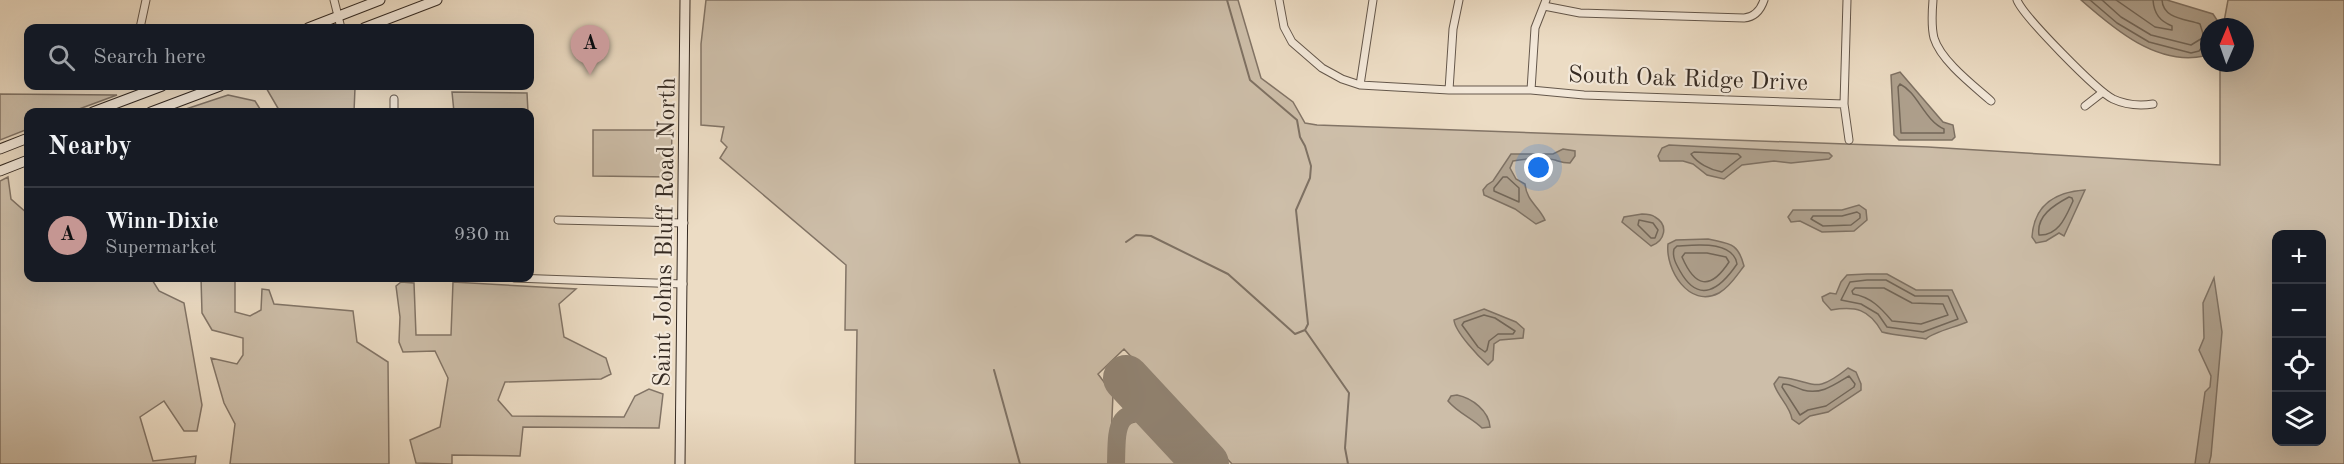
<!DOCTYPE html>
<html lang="en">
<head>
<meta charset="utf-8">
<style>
  :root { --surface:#171b24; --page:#20242c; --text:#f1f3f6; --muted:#9ea1a6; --line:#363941; --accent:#c59692 }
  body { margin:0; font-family:"Old Standard TT",serif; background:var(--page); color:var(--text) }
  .controls { position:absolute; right:18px; bottom:18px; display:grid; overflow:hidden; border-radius:12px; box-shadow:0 6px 24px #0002 }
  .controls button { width:54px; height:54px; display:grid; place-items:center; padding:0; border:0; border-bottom:2px solid var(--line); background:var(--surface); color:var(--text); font:30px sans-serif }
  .compass { position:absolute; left:2200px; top:18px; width:54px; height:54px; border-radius:50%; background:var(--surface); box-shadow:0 6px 24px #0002; rotate:2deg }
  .you { position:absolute; left:1539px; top:168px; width:21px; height:21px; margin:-15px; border:4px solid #fff; border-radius:50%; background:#1a73e8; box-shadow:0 0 0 9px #1a73e833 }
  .badge { display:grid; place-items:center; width:39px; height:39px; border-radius:50%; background:var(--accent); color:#111; font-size:20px; font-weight:700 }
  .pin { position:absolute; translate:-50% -50px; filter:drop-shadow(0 2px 3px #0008) }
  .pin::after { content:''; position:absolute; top:32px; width:21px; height:18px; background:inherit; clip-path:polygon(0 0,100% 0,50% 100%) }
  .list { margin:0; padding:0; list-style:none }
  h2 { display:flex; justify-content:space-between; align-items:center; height:78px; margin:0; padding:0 24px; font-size:26px }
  h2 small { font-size:20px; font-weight:400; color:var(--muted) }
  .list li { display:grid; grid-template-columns:39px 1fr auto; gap:18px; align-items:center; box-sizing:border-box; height:96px; padding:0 24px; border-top:2px solid var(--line) }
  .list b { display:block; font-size:22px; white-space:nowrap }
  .list p { margin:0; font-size:20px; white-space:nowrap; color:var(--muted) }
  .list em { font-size:20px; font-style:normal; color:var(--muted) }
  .icon { flex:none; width:33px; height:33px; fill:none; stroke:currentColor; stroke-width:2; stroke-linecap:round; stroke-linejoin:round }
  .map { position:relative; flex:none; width:2344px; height:464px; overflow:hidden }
  .search { position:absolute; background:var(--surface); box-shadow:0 6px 24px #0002; left:24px; top:24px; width:510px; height:66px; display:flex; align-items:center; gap:15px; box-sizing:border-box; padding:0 21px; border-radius:12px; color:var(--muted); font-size:22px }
  .panel { position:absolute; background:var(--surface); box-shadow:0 6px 24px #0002; left:24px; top:108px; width:510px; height:174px; border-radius:12px }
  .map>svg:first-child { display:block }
  .green { fill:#cdbea9; stroke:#827466; stroke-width:1.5; fill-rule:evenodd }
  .water { fill:#aea08d; stroke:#7e7163; stroke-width:1.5 }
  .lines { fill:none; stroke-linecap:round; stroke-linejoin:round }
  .shore { stroke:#726658; stroke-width:1.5 }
  .stream { stroke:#7e7163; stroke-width:2 }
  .taxiway { stroke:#918474; stroke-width:18 }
  .runway { stroke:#918474; stroke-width:46 }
  .street-casing { stroke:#64574b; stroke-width:9 }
  .secondary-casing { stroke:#362b23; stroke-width:11 }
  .street { stroke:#f3e8d9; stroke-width:7 }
  .secondary { stroke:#f3e8d9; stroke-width:9 }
  .labels { text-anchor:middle; stroke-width:4.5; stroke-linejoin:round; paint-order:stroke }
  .street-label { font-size:24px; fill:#362b23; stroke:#f3e8d9 }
</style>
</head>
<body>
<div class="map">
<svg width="2344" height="464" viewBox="0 0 2344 464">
  <rect width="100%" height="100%" fill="#ecdcc4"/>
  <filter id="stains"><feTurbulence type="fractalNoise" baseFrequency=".00333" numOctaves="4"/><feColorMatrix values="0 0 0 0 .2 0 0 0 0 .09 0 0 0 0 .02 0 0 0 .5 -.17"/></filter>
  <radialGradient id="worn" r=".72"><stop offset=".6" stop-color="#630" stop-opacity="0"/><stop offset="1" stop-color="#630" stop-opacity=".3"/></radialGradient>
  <!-- green -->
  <path class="green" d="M706,0H1238L1261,78L1293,102L1305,123L1317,125L1928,147L2220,165V63H2245V27H2223L2228,0H2344V464H1232L1124,349L1098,374L1113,394L1110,464H855L857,330H845L846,265L720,158L727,147L721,141L724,127L701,125V44ZM2276,234H2322V442H2276Z
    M265,86L355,88L354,112H291L279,110Z
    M452,92L527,93L528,112H454Z
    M0,94L117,95L71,112H28V129L0,140Z
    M228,95L255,101L262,112H177Z
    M593,130H672L671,177L593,176Z
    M8,177L11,199L28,214V278H151L159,291L184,303L202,405L197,431H184L164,401L140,417L153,461L196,456L195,464H0V181Z
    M201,278H235V312L250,316L261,310L262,289L269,290L274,304L353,311L357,342L388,362L389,464H230L235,424L224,403L211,358L237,364L243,355V338L212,330L202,313Z
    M401,282L414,283L416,335H451L453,282L576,289L559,304L564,337L606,358L611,374L601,379L505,382L498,400L512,416L624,417L635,396L649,389L663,394L659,428L523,427L520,456L452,455V464L416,463L410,440L440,427L448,378L435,351L403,352L399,342L400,317L396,286Z
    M1138,421L1141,423L1179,464H1122L1123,429L1131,423Z"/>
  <!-- water -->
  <path class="water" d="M2081,0H2167L2213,14L2217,20L2214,27H2209V43L2204,56C2157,66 2114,29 2081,0Z
    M1900,72L1943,122L1953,125L1955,137L1952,140H1899L1894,135L1891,75Z
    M1669,145L1829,153L1832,156L1829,159L1791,163L1774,161L1742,165L1724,179L1707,175L1693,164L1683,161H1660L1658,156L1662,148Z
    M1563,149L1575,151V156L1570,163C1563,163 1561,162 1555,160C1545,157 1523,159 1513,161L1510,168L1516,179L1525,184C1527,202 1538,205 1545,220L1536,224L1515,209L1484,195L1483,190L1487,185L1493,181L1511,154H1553Z
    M2085,190L2064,236L2059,233L2046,241L2036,243L2032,237C2034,205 2054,192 2085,190Z
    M1859,205L1866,210L1867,220L1854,231L1822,232L1800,221L1791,222L1788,217L1793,210H1842Z
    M1642,214C1646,214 1651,214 1655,217C1669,225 1665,241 1651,246L1622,222L1624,217Z
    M1708,239C1729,244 1738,242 1744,266C1737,275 1730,287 1719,293C1689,309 1665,269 1668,244L1676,240Z
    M1867,274H1887L1916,290H1952L1967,322C1956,327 1933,332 1926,339C1911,336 1897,336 1882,332C1869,309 1856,306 1831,310L1823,301L1822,297L1830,293L1836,294L1841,282L1847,275Z
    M2214,278L2222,332L2211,456L2209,464H2195L2205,392L2210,387L2211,376L2199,350L2204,338L2203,303Z
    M1484,309L1516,322L1524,329L1523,338L1500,340L1494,344L1493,360L1488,365C1479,357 1455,332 1454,320Z
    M1848,368L1856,372L1861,384V390L1828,412L1810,416L1799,424L1792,419C1790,406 1778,397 1774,384L1779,377C1816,381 1813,396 1848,368Z
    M1457,395C1472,398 1489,411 1490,427L1482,428C1472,418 1458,413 1448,401L1451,396Z"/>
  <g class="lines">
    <!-- shore -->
    <path class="shore" d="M2090,0L2117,23L2149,42L2191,53L2199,51L2203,46L2209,45
      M2102,0L2121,17L2151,35L2191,45L2204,37L2200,24C2186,19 2163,19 2162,0
      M2116,0L2155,27L2172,30V26C2160,21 2154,14 2153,0
      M1900,84C1918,93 1924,120 1944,129V133H1901L1898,87Z
      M1694,152L1738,154L1741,157L1722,172C1710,170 1697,163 1691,154Z
      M1503,177H1507L1519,188V202L1494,191V188Z
      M2069,197L2072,198L2073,201C2066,216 2059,236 2039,235C2036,216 2054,205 2069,197Z
      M1857,212L1860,214V218L1851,225L1823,226L1811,219L1813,216H1842Z
      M1639,220L1653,223L1658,230L1655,238H1651L1638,225Z
      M1677,246C1696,245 1733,240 1737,264C1720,289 1699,305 1680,271C1676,264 1672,257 1674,249Z
      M1685,253H1707L1726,257L1729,262C1710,291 1695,287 1682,257Z
      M1867,280H1886L1915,296H1948L1958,319L1923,332L1887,327L1878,314L1861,304L1841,300L1850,282Z
      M1855,288H1884L1912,303L1943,304L1948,315L1921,324L1892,321C1881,308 1871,297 1853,294L1852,291Z
      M1484,315L1495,318L1515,331L1513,334H1498L1489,341L1487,350L1485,352L1478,347L1462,325L1464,322Z
      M1849,376L1855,384L1854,387L1826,406L1808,410L1800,415L1782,387L1783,384C1791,384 1796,388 1803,390C1821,395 1834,385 1849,376Z"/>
    <!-- stream -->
    <path class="stream" d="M1126,242L1136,235L1151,236L1228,274L1295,334L1305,330L1308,324L1296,210L1310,178L1311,166L1305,146L1300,137L1297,120L1250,80L1227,0
      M1305,330L1349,393L1345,448L1348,464
      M994,370L1020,464"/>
    <!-- taxiway -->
    <path class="taxiway" d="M1116,464C1117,428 1114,405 1160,414"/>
    <!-- runway -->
    <path class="runway" d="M1126,378L1206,464"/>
    <defs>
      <path id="street" d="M334,0L341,28
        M1279,0L1284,27L1292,42L1322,68L1342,79L1360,85L1449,90H1531L1584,95L1844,104
        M1847,0L1844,104L1849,140
        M1933,0C1932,12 1931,26 1934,38C1941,61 1974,86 1991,101
        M2017,0C2023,16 2097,91 2113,99C2126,105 2139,106 2153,104
        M1544,6L1580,13L1744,18C1755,17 1761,9 1764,0
        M140,28L146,0
        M1360,85L1373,0
        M1449,90L1453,29L1459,0
        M1531,90L1535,28L1546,0
        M2085,106L2103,92
        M394,112V99
        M558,220L684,223
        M514,278L683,284"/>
      <path id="secondary" d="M308,28L380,0
        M364,28L437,0
        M93,112L162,86
        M151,112L220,86
        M0,149L28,138
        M0,171L28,160
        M680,464L685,0"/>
    </defs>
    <!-- street casing -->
    <use href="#street" class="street-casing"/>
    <!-- secondary casing -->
    <use href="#secondary" class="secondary-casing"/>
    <!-- street -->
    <use href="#street" class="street"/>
    <!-- secondary -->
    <use href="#secondary" class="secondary"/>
  </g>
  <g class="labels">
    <!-- street labels -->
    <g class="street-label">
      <text transform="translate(1688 78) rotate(2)" y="8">South Oak Ridge Drive</text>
      <text transform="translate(664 232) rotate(-89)" y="8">Saint Johns Bluff Road North</text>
    </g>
  </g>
  <rect width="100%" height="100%" filter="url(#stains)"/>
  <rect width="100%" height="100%" fill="url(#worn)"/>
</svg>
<div class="controls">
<button>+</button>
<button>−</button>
<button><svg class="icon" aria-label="locate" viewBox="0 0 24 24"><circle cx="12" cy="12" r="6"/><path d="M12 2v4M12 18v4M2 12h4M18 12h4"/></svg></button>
<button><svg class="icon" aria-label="layers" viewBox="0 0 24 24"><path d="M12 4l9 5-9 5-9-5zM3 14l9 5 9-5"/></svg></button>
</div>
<svg class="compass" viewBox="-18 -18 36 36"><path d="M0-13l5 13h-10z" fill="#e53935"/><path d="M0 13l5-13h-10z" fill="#9ea1a6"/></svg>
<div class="you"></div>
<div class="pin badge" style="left:590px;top:75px">A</div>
<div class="search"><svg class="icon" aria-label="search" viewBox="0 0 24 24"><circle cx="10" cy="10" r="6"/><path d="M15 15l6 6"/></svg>Search here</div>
<section class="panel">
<h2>Nearby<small></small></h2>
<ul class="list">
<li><span class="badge">A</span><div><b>Winn-Dixie</b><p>Supermarket</p></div><em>930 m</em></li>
</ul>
</section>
</div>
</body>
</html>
